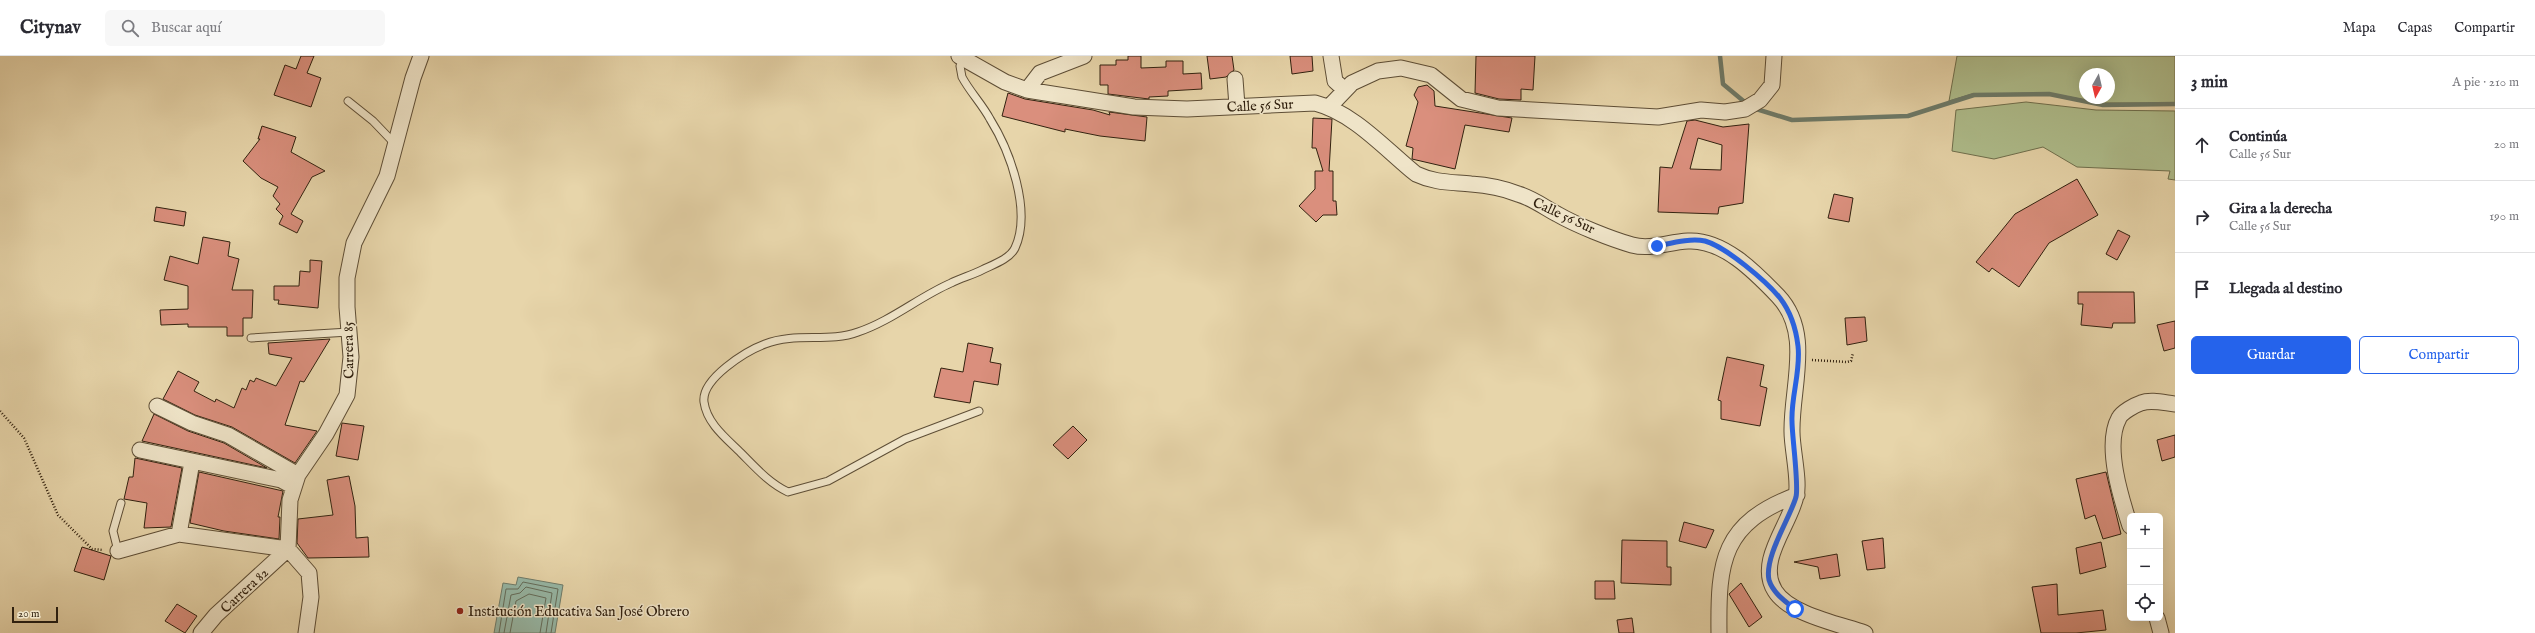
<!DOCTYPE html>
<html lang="es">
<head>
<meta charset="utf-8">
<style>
  :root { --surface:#fff; --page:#f7f7f7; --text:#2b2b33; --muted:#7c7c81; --line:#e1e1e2; --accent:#2563eb }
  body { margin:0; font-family:"IM FELL English",serif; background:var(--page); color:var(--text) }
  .controls { position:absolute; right:12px; bottom:12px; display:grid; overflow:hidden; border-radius:6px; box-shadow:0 4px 16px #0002 }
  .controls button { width:36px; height:36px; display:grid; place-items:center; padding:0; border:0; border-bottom:1px solid var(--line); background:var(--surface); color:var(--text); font:20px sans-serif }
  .compass { position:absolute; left:2079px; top:12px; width:36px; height:36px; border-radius:50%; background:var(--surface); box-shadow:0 4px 16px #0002; rotate:188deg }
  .scale { position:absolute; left:12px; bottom:10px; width:46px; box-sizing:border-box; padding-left:4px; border:2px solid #31210f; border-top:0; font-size:11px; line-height:14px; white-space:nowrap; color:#31210f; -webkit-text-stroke:3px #efe4c8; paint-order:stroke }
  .stop { position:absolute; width:12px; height:12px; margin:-9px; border:3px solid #2563eb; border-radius:50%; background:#fff }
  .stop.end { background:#2563eb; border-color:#fff; box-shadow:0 1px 4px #0008 }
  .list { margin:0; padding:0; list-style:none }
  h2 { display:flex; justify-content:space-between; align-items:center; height:52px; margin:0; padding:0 16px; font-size:17px }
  h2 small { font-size:13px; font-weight:400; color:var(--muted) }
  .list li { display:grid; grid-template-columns:26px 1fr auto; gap:12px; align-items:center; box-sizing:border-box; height:72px; padding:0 16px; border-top:1px solid var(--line) }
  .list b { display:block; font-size:15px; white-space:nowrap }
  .list p { margin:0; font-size:13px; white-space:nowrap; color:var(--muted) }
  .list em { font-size:13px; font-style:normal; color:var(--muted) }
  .actions { display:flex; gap:8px; padding:12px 16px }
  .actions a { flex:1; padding:9px 0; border:1px solid var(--accent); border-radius:6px; text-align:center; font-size:14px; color:var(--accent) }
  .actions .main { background:var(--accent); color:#fff }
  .icon { flex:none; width:22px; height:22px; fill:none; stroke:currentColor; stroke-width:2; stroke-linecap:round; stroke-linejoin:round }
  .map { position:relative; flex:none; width:2175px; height:577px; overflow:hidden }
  header { display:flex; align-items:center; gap:24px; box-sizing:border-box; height:56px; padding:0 20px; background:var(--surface); border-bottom:1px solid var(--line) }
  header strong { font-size:19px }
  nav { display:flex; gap:22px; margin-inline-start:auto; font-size:14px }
  .search { width:280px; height:36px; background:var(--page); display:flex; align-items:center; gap:10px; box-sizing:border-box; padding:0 14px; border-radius:6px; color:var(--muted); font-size:15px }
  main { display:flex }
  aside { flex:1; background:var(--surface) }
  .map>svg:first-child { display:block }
  .green { fill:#afbe8d; stroke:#70704e; fill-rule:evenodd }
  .water { fill:#97b9a8; stroke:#6e7c6b }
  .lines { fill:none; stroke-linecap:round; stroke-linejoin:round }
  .shore { stroke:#646d5c; stroke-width:1 }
  .stream { stroke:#6e7c6b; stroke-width:4.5 }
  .building { fill:#da8f7d; stroke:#31210f; fill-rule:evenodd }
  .service-casing { stroke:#5e4e36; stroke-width:9 }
  .minor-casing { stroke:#5e4e36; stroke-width:17 }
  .path { stroke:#31210f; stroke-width:2.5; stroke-dasharray:1 2; stroke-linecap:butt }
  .service { stroke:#efe4c8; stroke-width:7 }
  .minor { stroke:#efe4c8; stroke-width:15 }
  .route { stroke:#2563eb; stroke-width:5 }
  .poi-dot { fill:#8f2418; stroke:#efe4c8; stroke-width:1.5 }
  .labels { text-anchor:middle; stroke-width:3; stroke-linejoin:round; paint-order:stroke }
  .street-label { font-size:14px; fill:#31210f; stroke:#efe4c8 }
  .poi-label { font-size:14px; fill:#31210f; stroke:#efe4c8; text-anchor:start }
</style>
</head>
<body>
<header>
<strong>Citynav</strong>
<div class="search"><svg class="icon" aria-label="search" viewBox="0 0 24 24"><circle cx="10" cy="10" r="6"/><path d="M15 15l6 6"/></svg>Buscar aquí</div>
<nav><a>Mapa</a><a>Capas</a><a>Compartir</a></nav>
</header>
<main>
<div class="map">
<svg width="2175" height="577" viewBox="0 0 2175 577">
  <rect width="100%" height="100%" fill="#e7d5aa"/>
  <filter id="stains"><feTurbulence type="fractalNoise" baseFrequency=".005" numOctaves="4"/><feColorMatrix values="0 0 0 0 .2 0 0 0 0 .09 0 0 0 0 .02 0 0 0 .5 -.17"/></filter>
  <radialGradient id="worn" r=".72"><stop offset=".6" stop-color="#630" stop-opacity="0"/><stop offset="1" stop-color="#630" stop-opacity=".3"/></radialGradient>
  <!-- green -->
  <path class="green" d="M1957,0H2175V47H2102L2048,37L1972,38L1949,45ZM2085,18H2109V42H2085Z
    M2026,46L2096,54L2175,55V124L2168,123L2170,115L2077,111L2043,91L1994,103L1952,95L1956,54Z"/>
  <!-- water -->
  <path class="water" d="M518,521L563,529L555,577H494L503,527L516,529Z"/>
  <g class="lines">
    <!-- shore -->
    <path class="shore" d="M499,577L506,533H518L523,526L558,533L551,577
      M504,577L511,539L520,537L526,531L552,537L546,577
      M510,577L516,545L529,538L546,542L540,577"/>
    <!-- stream -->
    <path class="stream" d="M1720,0L1723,28L1747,48
      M1753,52L1792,64L1908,60L1974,39L2049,38L2103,49L2175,48"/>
  </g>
  <!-- building -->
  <path class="building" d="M301,0H314L307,17L321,22L311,51L274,39L285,9L296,13Z
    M1128,0H1141V12L1166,11V5H1183V18L1201,17L1202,33L1168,35V40L1149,41V43L1108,38V29H1100V9H1116V4H1128Z
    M1207,0H1232L1234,14L1226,21L1210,23Z
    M1290,0H1312L1313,15L1292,18Z
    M1476,0H1535L1533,34L1521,33V44L1499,43L1475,37Z
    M1427,29L1434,35L1435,50L1512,62L1509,76L1465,69L1455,113L1412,103L1413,92L1406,90L1418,46L1414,39L1418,31Z
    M1008,37L1025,43L1093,54L1110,59L1109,56L1147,61L1145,85L1100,80L1065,73V76L1002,60Z
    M1313,62L1332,63L1329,115H1333V145H1336L1337,159H1323L1316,166L1299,150L1315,133V115H1323L1316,92H1312Z
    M1695,64L1723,71L1749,68L1743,147L1719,151L1718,158L1658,156L1660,111L1672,112L1687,65ZM1698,82L1722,89L1721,114L1690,113Z
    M262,70L296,81L291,96L325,115L312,121L291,158L303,165L297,177L279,168L283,160L276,153L280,148L273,140L278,131L261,122L243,105L260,83H258Z
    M2077,123L2098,159L2049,187L2019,231L1992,212L1989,216L1976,206L2015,158Z
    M1834,138L1853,142L1849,166L1828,162Z
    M156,151L186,156L184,170L154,165Z
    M2118,174L2130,180L2117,204L2106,198Z
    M203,181L230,186L228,200L239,203L232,234H253L252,262H243V280H227V271H188V268L161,269L160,254L188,253V230L164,224L170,200L198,208Z
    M310,204L322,205L318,252L278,248L279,244H274V230H299L300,215L310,216Z
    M2078,236H2134L2135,267H2113L2112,272L2081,269L2083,248H2078Z
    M1865,261L1867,285L1847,289L1845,262Z
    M2175,265V292L2164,295L2157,269Z
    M330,283L304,326L300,325L285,369L317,375L295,407L232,371L195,359L163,343L178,315L199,326L194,335L215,346L216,343L234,352L242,332L246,334L250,324L254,326L256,322L276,330L292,302L269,298L268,287Z
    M968,287L993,292L990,306L1001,308L998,329L974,325L970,347L934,341L941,312L963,316Z
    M1727,301L1764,309L1760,330L1767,332L1760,370L1721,363V345L1718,344Z
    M154,358L188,375L224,387L267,412L142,385Z
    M342,367L364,370L358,404L336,400Z
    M1073,370L1087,384L1068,403L1053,389Z
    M2175,379V401L2162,405L2157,384Z
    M135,402L182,412L171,471L144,472L147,447L124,443L129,421H133Z
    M199,416L283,435L278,461H280L279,483L224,475L190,467Z
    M2106,416L2121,478L2103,483L2095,459L2085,463L2076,423Z
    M349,420L355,450L356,482L368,481L369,501L308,502L297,487L298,463L333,459L327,424Z
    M1684,466L1714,474L1706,492L1679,485Z
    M1883,482L1885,512L1867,514L1862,485Z
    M1622,484L1667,485V511H1671V529L1621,527Z
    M2101,486L2106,511L2080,518L2076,492Z
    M82,491L111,500L104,524L74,515Z
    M1837,498L1840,520L1820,523L1818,511L1794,506Z
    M1595,525H1614L1615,543H1595Z
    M1741,527L1762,561L1749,571L1729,538Z
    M2057,528L2058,559L2103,554L2106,574L2076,577H2041L2032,531Z
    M177,548L197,560L185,577L165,565Z
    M1632,562L1634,577H1619L1617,564Z"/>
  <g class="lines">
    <defs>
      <path id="service" d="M963,2L960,10L962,21C970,36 982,48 990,63C1010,95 1032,155 1015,192C1010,203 992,209 982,214C972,219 961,222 951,227C919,241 891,265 858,276C829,287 796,276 765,288C746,295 701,323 704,346C707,368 727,383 741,397C756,412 769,427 788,436L828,425L905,383L979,355
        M348,45L373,65L395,88
        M251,282L349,276
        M118,495L113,475L121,447"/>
      <path id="minor" d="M959,0L1005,26L1027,34L1134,51L1187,53L1315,47C1354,57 1385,93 1416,118C1435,127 1451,126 1471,128C1487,129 1503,132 1518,138C1532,142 1544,151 1557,158C1576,169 1611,183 1632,189C1651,194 1668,186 1688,185C1723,183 1755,216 1778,240C1813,277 1791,331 1792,376C1792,393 1800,426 1796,440C1790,469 1756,505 1775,535C1789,558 1839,568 1865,577
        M1331,0L1335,25L1345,34
        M1235,23L1237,50
        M1027,34L1040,17L1084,0
        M1329,51L1352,27L1378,15L1401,12L1431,19L1461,43L1498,52L1658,61L1701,54L1725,56L1745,53L1760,44L1772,29L1774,0
        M157,350L192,367L228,379L298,419
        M140,394L281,424L294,431
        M2130,470C2121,442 2104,389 2119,362C2122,356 2135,349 2141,347C2151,343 2165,347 2175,348
        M179,478L192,406
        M118,495L179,478L288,493
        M2157,562L2161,577
        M201,577L216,559L288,493
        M306,577L311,541L309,517L288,493L290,444L298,419L326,378L347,339L351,301L347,251V222L354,187L387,120L413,22L421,0
        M1719,577C1718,505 1722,467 1797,439"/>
    </defs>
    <!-- service casing -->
    <use href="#service" class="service-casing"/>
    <!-- minor casing -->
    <use href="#minor" class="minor-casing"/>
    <!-- path -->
    <path class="path" d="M1812,304L1847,306L1851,305L1853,297
      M0,355L24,382L58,459L92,493L103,494"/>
    <!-- service -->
    <use href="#service" class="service"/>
    <!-- minor -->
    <use href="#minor" class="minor"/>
  </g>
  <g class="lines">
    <!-- route -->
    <path class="route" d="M1657,190C1672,187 1690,182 1705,185C1726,191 1766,225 1780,242C1790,255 1796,273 1798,290C1801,315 1791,340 1792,365C1792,381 1799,429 1796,441C1790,462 1764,501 1769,524C1773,537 1785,545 1795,553"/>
  </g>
  <!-- markers -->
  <circle class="poi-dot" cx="460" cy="555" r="4"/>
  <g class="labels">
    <!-- street labels -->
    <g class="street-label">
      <text transform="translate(1260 49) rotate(-3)" y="5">Calle 56 Sur</text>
      <text transform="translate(1564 159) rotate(25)" y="5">Calle 56 Sur</text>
      <text transform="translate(348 294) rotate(-91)" y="5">Carrera 85</text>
      <text transform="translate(244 534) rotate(-43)" y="5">Carrera 82</text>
    </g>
    <!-- poi labels -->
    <g class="poi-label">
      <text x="468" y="560">Institución Educativa San José Obrero</text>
    </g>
  </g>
  <rect width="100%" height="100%" filter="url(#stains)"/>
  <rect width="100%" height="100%" fill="url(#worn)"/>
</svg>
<div class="controls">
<button>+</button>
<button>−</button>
<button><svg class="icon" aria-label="locate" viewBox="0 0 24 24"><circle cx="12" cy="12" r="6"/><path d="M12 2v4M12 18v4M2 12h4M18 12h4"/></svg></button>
</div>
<svg class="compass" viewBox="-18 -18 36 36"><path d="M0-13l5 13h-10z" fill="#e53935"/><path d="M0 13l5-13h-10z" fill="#7c7c81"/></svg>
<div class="scale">20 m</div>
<div class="stop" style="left:1795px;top:553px"></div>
<div class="stop end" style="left:1657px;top:190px"></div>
</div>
<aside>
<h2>3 min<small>A pie · 210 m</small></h2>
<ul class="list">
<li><svg class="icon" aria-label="ahead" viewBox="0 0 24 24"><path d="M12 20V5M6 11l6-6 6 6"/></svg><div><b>Continúa</b><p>Calle 56 Sur</p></div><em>20 m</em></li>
<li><svg class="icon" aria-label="right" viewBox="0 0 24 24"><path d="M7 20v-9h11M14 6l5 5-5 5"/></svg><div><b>Gira a la derecha</b><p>Calle 56 Sur</p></div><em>190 m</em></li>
<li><svg class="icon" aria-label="arrive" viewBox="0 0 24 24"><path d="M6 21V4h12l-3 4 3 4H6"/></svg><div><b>Llegada al destino</b></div></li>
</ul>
<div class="actions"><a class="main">Guardar</a><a>Compartir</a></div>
</aside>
</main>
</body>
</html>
